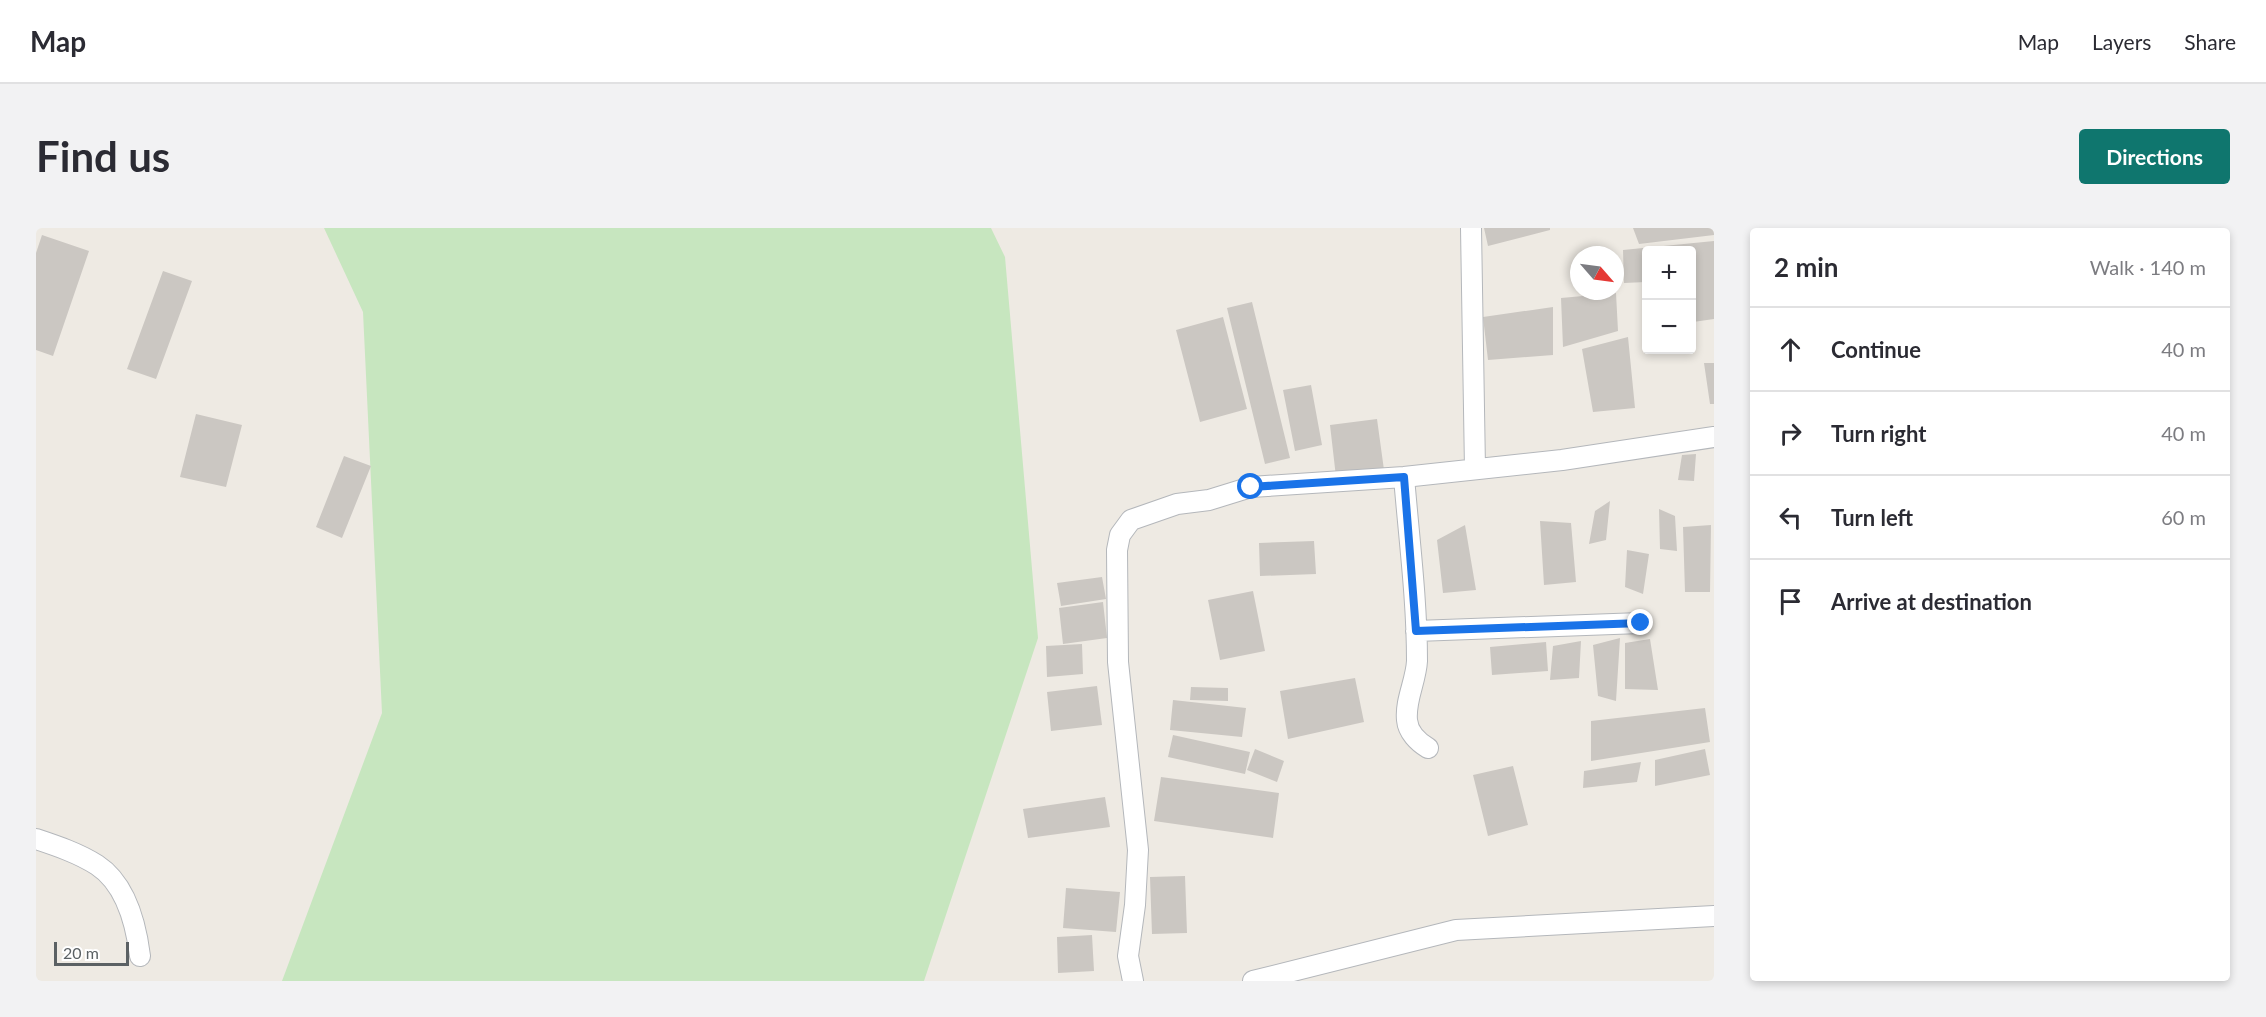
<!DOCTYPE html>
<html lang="en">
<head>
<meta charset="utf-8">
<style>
  :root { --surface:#fff; --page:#f2f2f3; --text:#2b2b33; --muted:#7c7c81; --line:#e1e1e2; --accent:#0f766e }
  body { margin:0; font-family:Lato,sans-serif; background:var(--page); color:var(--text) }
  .controls { position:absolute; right:18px; top:18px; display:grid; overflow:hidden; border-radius:6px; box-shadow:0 3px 9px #0003 }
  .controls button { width:54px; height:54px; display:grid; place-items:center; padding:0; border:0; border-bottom:2px solid var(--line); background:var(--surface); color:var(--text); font:30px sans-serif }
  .compass { position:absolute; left:1534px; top:18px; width:54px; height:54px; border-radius:50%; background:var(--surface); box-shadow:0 3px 9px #0003; rotate:118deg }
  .scale { position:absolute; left:18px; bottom:15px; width:75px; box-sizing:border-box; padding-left:6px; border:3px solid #5b6164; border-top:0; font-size:16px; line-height:21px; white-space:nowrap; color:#5b6164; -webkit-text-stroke:4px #fff; paint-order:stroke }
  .stop { position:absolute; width:18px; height:18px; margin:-14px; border:4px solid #1a73e8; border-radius:50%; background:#fff }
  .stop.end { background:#1a73e8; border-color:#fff; box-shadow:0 2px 6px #0008 }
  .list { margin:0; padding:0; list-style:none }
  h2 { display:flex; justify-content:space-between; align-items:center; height:78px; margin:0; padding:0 24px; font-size:26px }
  h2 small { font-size:20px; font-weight:400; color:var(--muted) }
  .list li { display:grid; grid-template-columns:39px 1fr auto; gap:18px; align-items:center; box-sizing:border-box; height:84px; padding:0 24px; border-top:2px solid var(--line) }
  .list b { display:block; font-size:22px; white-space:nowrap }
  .list em { font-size:20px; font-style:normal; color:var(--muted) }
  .icon { flex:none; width:33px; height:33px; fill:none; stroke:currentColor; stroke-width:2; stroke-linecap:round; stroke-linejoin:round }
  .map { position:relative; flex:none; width:1678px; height:753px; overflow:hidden; border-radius:6px }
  header { display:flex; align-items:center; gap:36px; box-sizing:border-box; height:84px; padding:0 30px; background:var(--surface); border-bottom:2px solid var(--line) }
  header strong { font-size:28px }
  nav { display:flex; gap:33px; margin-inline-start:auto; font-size:21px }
  .intro { display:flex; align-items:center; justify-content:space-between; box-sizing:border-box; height:144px; padding:0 36px }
  h1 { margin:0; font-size:42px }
  .button { padding:15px 27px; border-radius:6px; background:var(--accent); color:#fff; font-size:21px; font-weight:700 }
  main { display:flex; gap:36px; padding:0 36px }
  aside { flex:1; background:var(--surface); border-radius:6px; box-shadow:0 3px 9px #0003 }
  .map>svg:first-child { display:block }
  .green { fill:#c7e6bf }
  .building { fill:#cbc7c2 }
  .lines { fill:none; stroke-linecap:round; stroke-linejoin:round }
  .minor-casing { stroke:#b4b7bb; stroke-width:22 }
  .minor { stroke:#fff; stroke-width:20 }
  .route { stroke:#1a73e8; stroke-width:8 }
</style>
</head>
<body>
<header>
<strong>Map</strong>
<nav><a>Map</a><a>Layers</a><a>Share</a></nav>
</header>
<div class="intro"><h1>Find us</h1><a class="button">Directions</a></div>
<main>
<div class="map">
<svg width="1678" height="753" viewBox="0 0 1678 753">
  <rect width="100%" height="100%" fill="#eeeae3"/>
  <!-- green -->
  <path class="green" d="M288,0H955L969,29L1002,410L888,753H246L346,485L327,84Z"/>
  <!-- building -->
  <path class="building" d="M1448,0H1514V2L1452,18Z
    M1597,0H1678V7L1603,16Z
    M6,7L53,23L17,128L0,122V25Z
    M1678,13V91L1657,94L1656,22H1610V54L1588,55L1587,22Z
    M127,43L156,53L120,151L91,141Z
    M1580,65L1582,103L1527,119L1525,70Z
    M1216,74L1254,230L1229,236L1191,80Z
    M1517,79V127L1452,132L1447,89Z
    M1187,89L1211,181L1164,194L1140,102Z
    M1592,109L1599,180L1557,184L1546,121Z
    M1668,135H1678V176H1674Z
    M1275,157L1286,217L1259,223L1247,162Z
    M160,186L206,197L190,259L144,249Z
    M1341,191L1348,242L1300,249L1294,197Z
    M1660,226L1658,253L1642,252L1646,227Z
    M308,228L335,238L306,310L280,299Z
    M1574,273L1570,312L1553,316L1559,283Z
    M1623,281L1639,288L1641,323L1624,321Z
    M1504,293L1535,295L1540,354L1508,357Z
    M1429,297L1440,362L1407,365L1401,312Z
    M1675,297L1674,364H1649L1647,299Z
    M1278,313L1280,346L1224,348L1223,315Z
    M1591,322L1613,326L1607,366L1589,359Z
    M1066,349L1070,371L1025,378L1021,355Z
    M1217,363L1229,423L1184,432L1172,372Z
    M1067,374L1071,410L1027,416L1023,380Z
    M1584,410L1580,473L1562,468L1557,417Z
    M1614,411L1622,462L1589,461V415Z
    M1545,413L1543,450L1514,452L1517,418Z
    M1510,414L1512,443L1456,447L1454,419Z
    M1046,416L1047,446L1011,449L1010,418Z
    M1319,450L1328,494L1252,511L1244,463Z
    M1061,458L1066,497L1015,503L1011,464Z
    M1155,459L1192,460V473L1154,472Z
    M1137,472L1210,480L1206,509L1134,502Z
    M1669,480L1674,514L1555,533V493Z
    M1137,507L1214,524L1209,546L1132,529Z
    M1219,521L1248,533L1241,554L1211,542Z
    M1669,521L1674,547L1619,558V532Z
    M1605,534L1601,554L1547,560L1548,543Z
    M1477,538L1492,597L1452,608L1437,547Z
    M1125,549L1243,565L1237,610L1118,593Z
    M1069,569L1074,599L992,610L987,581Z
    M1149,648L1151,705L1116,706L1114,649Z
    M1030,660L1084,664L1080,704L1027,700Z
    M1056,707L1058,743L1022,745L1021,709Z"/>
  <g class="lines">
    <defs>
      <path id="minor" d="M1435,0L1439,241
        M1368,249C1373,310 1381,372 1381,433C1380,453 1369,472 1371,492C1372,504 1382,514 1392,520
        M1380,403L1605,395
        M0,611C21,618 42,625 61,637C90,656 100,696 104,728
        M1097,753L1092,728L1099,677L1102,622L1082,434L1081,322L1084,307L1095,292L1141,276L1173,272L1215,259L1368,249L1526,232L1678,209
        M1217,753L1420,702L1678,688"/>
    </defs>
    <!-- minor casing -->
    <use href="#minor" class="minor-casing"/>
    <!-- minor -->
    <use href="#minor" class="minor"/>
  </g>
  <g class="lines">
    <!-- route -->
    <path class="route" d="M1215,259L1368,249L1380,403L1605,395"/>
  </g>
</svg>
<div class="controls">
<button>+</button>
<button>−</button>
</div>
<svg class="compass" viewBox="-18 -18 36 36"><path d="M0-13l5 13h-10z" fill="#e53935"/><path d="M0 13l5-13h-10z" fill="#7c7c81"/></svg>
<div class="scale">20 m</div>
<div class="stop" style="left:1215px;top:259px"></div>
<div class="stop end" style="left:1605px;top:395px"></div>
</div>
<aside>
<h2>2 min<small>Walk · 140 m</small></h2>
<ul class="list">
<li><svg class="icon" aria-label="ahead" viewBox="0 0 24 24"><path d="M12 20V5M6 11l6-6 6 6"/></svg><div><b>Continue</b></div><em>40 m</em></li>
<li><svg class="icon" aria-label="right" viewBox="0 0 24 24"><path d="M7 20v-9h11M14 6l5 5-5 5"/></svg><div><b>Turn right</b></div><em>40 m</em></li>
<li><svg class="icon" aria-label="left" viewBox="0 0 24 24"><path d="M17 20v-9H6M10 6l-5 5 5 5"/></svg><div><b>Turn left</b></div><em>60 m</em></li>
<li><svg class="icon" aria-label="arrive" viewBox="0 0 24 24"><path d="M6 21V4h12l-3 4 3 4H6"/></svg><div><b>Arrive at destination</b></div></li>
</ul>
</aside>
</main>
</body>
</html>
